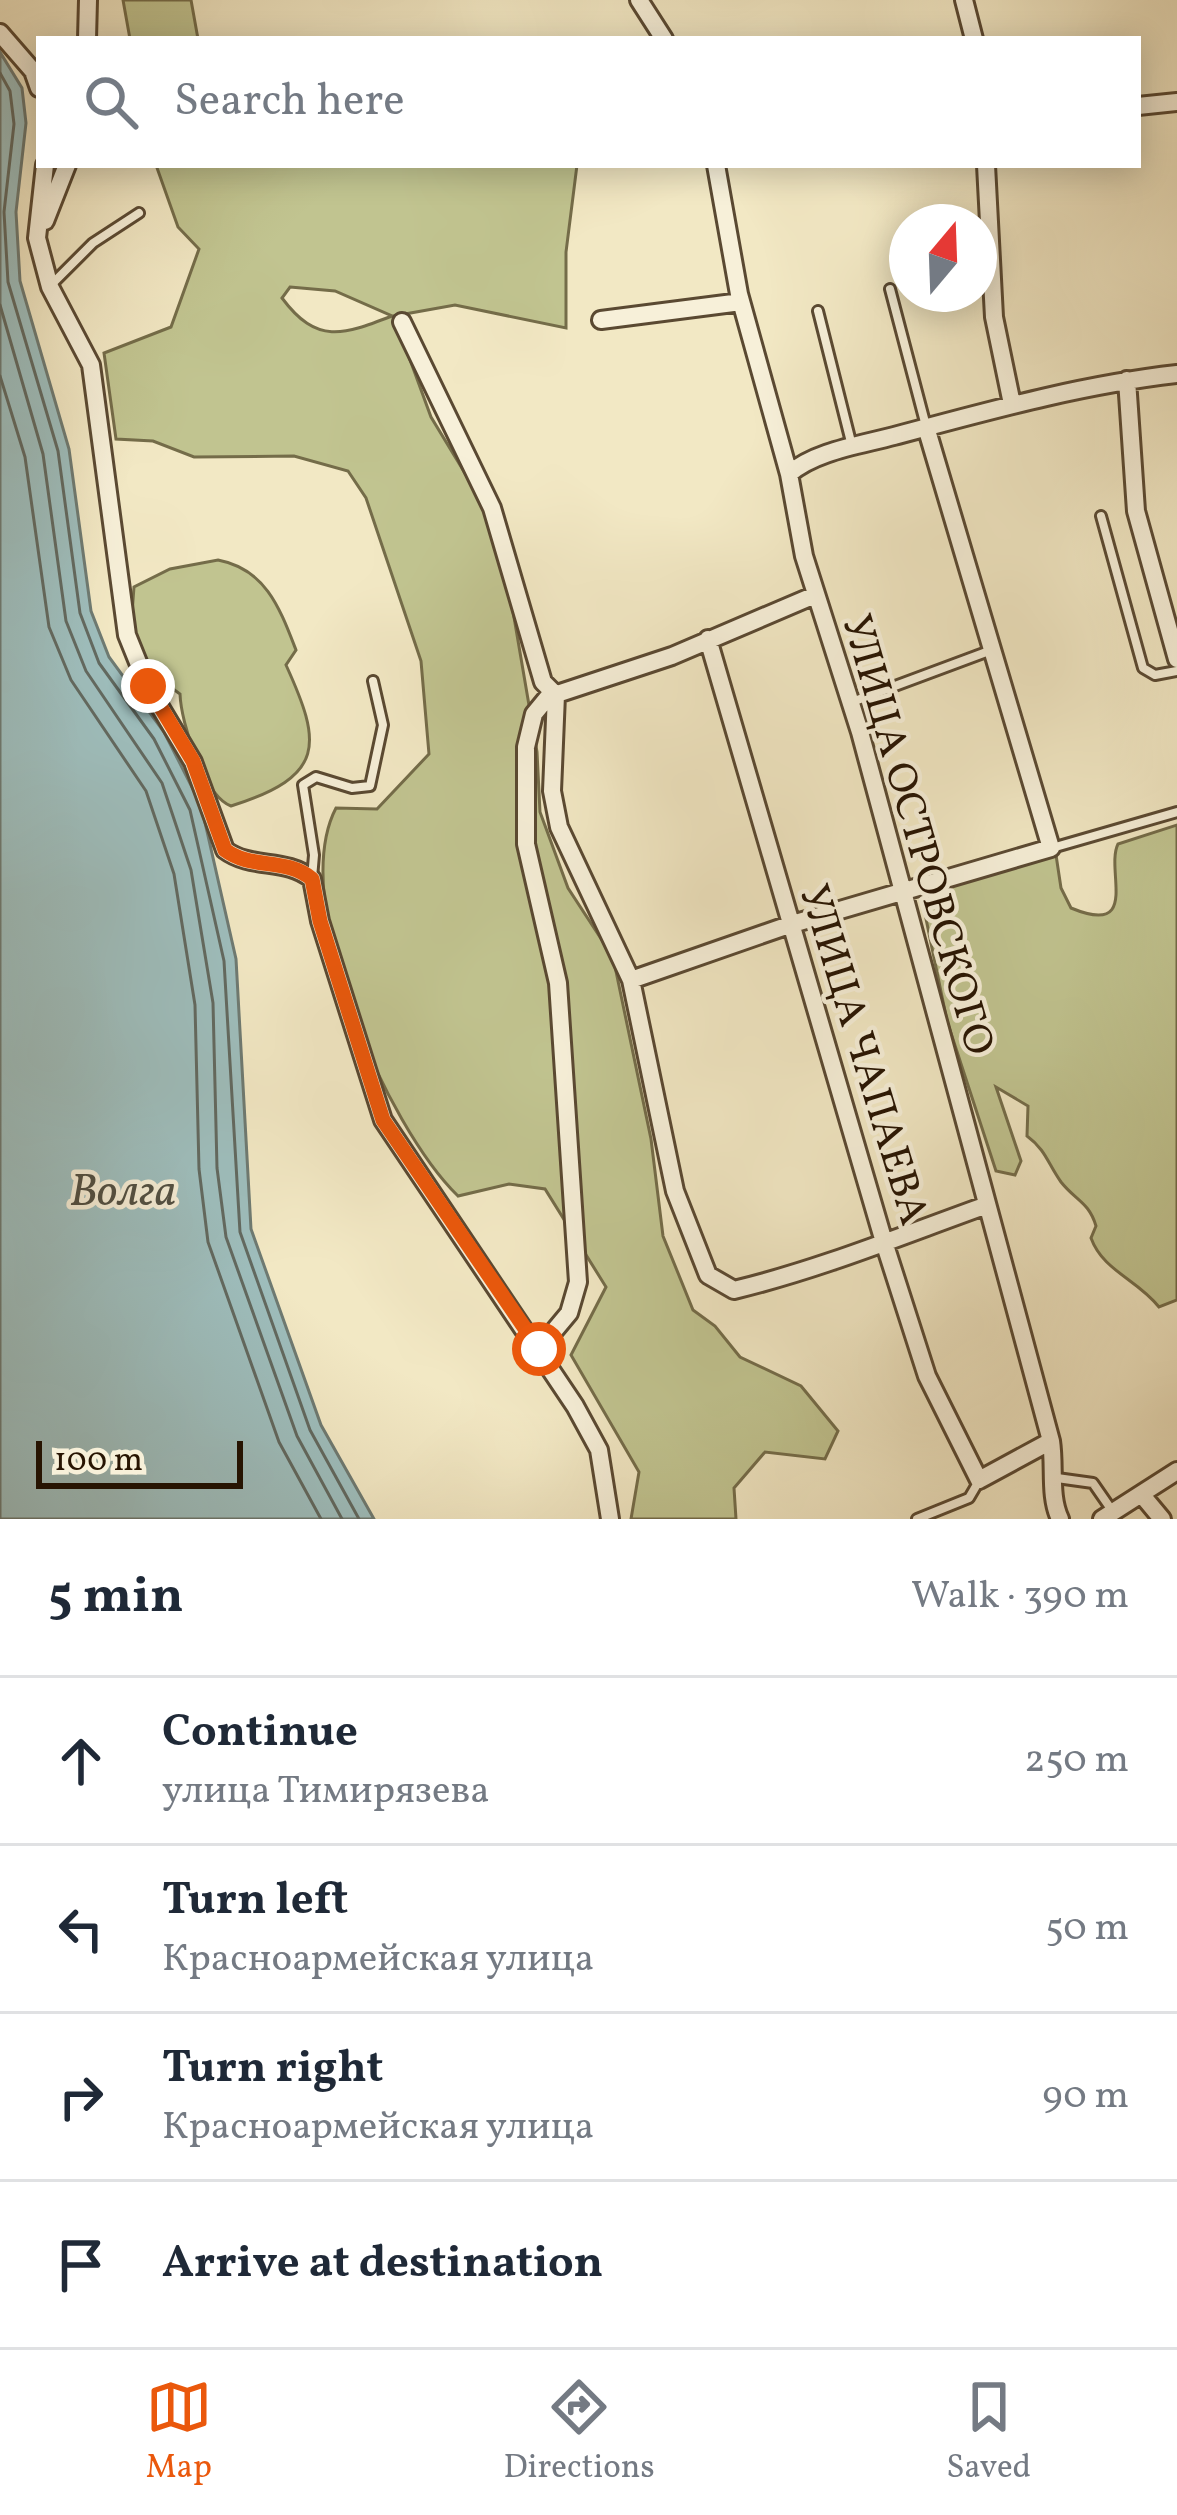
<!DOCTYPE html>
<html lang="en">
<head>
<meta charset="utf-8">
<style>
  :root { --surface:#fff; --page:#f6f6f7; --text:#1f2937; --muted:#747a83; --line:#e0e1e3; --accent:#ea580c }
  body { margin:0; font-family:Vollkorn,serif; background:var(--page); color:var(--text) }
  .compass { position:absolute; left:889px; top:204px; width:108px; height:108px; border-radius:50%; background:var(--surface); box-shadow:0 6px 30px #0003; rotate:19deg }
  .scale { position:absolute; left:36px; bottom:30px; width:207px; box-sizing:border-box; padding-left:12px; border:6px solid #271402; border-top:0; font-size:33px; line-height:42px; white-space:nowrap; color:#271402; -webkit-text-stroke:9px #f7f0d9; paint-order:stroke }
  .stop { position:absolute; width:36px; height:36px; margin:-27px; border:9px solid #ea580c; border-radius:50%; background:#fff }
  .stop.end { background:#ea580c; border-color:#fff; box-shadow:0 3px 12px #0008 }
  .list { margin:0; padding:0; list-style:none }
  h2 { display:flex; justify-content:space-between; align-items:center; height:156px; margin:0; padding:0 48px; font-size:51px }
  h2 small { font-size:39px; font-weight:400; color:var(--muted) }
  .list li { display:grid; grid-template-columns:78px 1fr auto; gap:36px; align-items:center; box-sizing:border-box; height:168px; padding:0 48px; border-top:3px solid var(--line) }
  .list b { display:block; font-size:45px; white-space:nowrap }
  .list p { margin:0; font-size:39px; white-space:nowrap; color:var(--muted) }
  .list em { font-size:39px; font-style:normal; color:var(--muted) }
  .icon { flex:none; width:66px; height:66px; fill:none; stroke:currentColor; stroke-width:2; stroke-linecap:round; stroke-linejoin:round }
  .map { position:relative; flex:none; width:1177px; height:1519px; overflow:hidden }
  .search { position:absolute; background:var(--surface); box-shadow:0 6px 30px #0003; left:36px; right:36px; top:36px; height:132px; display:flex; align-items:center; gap:30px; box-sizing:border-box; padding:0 42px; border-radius:0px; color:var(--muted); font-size:45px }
  .sheet { height:828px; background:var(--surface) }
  nav { display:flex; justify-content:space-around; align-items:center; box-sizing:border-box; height:168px; border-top:3px solid var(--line); background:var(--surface); font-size:33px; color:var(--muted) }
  nav a { display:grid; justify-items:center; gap:6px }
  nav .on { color:var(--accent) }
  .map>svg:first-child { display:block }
  .green { fill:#c1c490; stroke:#746c49; stroke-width:3; fill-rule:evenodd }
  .water { fill:#9ebebd; stroke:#6e7a72; stroke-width:3 }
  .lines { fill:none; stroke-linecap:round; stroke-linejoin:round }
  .shore { stroke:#626960; stroke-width:3 }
  .lane-casing { stroke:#5a4932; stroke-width:14 }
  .street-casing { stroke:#5a4932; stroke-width:22 }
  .lane { stroke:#f7f0d9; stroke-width:8 }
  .street { stroke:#f7f0d9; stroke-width:16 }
  .route { stroke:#ea580c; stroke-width:15 }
  .labels { text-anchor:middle; stroke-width:9; stroke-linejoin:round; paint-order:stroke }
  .street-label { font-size:42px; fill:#271402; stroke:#f7f0d9 }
  .water-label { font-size:45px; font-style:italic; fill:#515043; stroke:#f7f0d9 }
</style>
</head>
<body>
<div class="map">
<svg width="1177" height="1519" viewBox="0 0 1177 1519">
  <rect width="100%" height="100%" fill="#f2e8c4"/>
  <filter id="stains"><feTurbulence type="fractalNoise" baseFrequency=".00167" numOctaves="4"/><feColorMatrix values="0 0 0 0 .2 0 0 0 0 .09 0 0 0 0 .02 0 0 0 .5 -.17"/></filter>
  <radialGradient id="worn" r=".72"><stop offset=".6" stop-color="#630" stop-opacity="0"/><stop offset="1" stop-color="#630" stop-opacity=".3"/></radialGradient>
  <!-- green -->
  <path class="green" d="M123,0H191L198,39H130Z
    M156,165H577L566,252V328L455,305L394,316L431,417L480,498L508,582L537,752L540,812L568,888L613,957L651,1139L663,1236L693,1310L715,1326L740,1357L801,1386L838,1431L825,1459L765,1452L734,1488L736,1519H631L639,1472L571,1355L606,1287L545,1189L509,1184L458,1196C387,1127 287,902 336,808L377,809L429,754L421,661L366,498L348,471L294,456L194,457L153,441L116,439L104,353L171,327L199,249L178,227ZM290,287L335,291L392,316C343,335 317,345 282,298Z
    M218,560C266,569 280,609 296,650L286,665C322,744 326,776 231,806C204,796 181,723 180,694L150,672L131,627L134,587L170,569Z
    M1177,825V1300L1159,1307C1137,1279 1103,1271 1091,1238L1096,1226C1089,1202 1075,1200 1061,1182C1048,1164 1046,1150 1027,1136L1028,1106L996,1087L1021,1161L1015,1175L996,1171L947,1021L924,909L926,898L941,887L1056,855L1061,888L1071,908C1141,937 1105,870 1118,844Z"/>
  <!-- water -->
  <path class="water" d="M0,52L22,88L26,123L16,212L20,281L69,449L91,611L109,657L164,732L201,805L236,959L251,1229L321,1425L374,1519H0Z"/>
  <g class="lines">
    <!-- shore -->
    <path class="shore" d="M0,73L10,91L14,124L4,212L8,282L58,451L80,613L99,663L154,739L190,810L224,961L240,1232L310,1430L359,1519
      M0,305L43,454L66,621L86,671L162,783L191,870L213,1003L217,1168L226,1237L297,1436L342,1519
      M0,376L25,457L49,627L71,680L146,791L174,874L195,1005L199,1169L208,1242L279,1442L321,1519"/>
    <defs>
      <path id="lane" d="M51,285L93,243L139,213
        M890,289L926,426
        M818,311L852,446
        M1101,516L1143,668L1155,675L1177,671
        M852,702L989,651
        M1052,848L1177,812
        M312,878L314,855L303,785L316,777L352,788L370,786L383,725L373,681
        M1057,1478L1093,1483L1111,1509
        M917,1519L969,1498L979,1481"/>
      <path id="street" d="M639,0L664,39
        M964,0L974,39
        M0,33L33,71L39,88
        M87,39L88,0
        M1138,106L1177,102
        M45,165L37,238L50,287L91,365L127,635L148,687L193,762L225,850C252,870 285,857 312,879L320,921L383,1120L575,1406L599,1450L610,1519
        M716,165L739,294L789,474L804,556L860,732L1051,1441C1055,1467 1049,1496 1060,1519
        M986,165L994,317L1012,404
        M45,221L67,165
        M601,320L741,302
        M402,322L492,508L543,682L556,695
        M1127,380L1136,511L1177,659
        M789,474C815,451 861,445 894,436C988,411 1080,385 1177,374
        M708,639L884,1242L927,1376L979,1480L1051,1441
        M556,695L552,791L559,827L631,980L675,1191L708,1275L734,1290C821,1269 903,1235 987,1205
        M631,980L789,925L1051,848L926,427
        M539,1349L569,1313L578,1282L558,983L526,844V747L534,714L548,697L672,656L815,595
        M1142,1495L1162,1519
        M1102,1519L1177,1471"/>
    </defs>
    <!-- lane casing -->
    <use href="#lane" class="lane-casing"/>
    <!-- street casing -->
    <use href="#street" class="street-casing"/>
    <!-- lane -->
    <use href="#lane" class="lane"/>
    <!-- street -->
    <use href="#street" class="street"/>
  </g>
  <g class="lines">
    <!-- route -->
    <path class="route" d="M148,686L193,761L225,850C252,870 285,857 312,879L320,921L383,1120L539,1349"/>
  </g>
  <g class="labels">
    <!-- street labels -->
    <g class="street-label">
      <text transform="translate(920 834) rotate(74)" y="15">УЛИЦА ОСТРОВСКОГО</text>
      <text transform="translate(866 1054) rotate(73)" y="15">УЛИЦА ЧАПАЕВА</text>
    </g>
    <!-- water labels -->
    <g class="water-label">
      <text x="123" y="1205">Волга</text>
    </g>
  </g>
  <rect width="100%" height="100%" filter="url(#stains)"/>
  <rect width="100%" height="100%" fill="url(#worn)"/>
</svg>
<svg class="compass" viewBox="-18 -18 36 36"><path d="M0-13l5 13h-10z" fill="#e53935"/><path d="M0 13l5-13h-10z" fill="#747a83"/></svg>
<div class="scale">100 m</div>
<div class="stop" style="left:539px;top:1349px"></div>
<div class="stop end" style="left:148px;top:686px"></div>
<div class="search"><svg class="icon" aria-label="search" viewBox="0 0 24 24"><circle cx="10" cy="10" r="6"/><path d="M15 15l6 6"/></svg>Search here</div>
</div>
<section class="sheet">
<h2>5 min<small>Walk · 390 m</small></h2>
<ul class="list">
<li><svg class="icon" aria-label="ahead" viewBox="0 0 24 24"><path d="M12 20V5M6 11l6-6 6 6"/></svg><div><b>Continue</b><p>улица Тимирязева</p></div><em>250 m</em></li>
<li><svg class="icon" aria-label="left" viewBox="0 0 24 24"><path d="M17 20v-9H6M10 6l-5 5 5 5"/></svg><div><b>Turn left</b><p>Красноармейская улица</p></div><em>50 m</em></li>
<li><svg class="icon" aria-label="right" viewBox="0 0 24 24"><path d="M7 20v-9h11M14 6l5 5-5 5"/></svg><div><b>Turn right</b><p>Красноармейская улица</p></div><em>90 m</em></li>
<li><svg class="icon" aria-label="arrive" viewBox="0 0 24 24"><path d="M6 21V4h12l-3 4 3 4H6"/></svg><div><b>Arrive at destination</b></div></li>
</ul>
</section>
<nav>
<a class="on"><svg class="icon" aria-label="map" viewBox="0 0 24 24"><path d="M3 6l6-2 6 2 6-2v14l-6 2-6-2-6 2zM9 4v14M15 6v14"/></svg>Map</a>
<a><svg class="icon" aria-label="directions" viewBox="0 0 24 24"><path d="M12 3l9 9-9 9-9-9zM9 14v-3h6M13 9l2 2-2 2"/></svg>Directions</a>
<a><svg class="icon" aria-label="saved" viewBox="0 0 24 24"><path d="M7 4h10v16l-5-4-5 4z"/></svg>Saved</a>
</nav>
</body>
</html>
